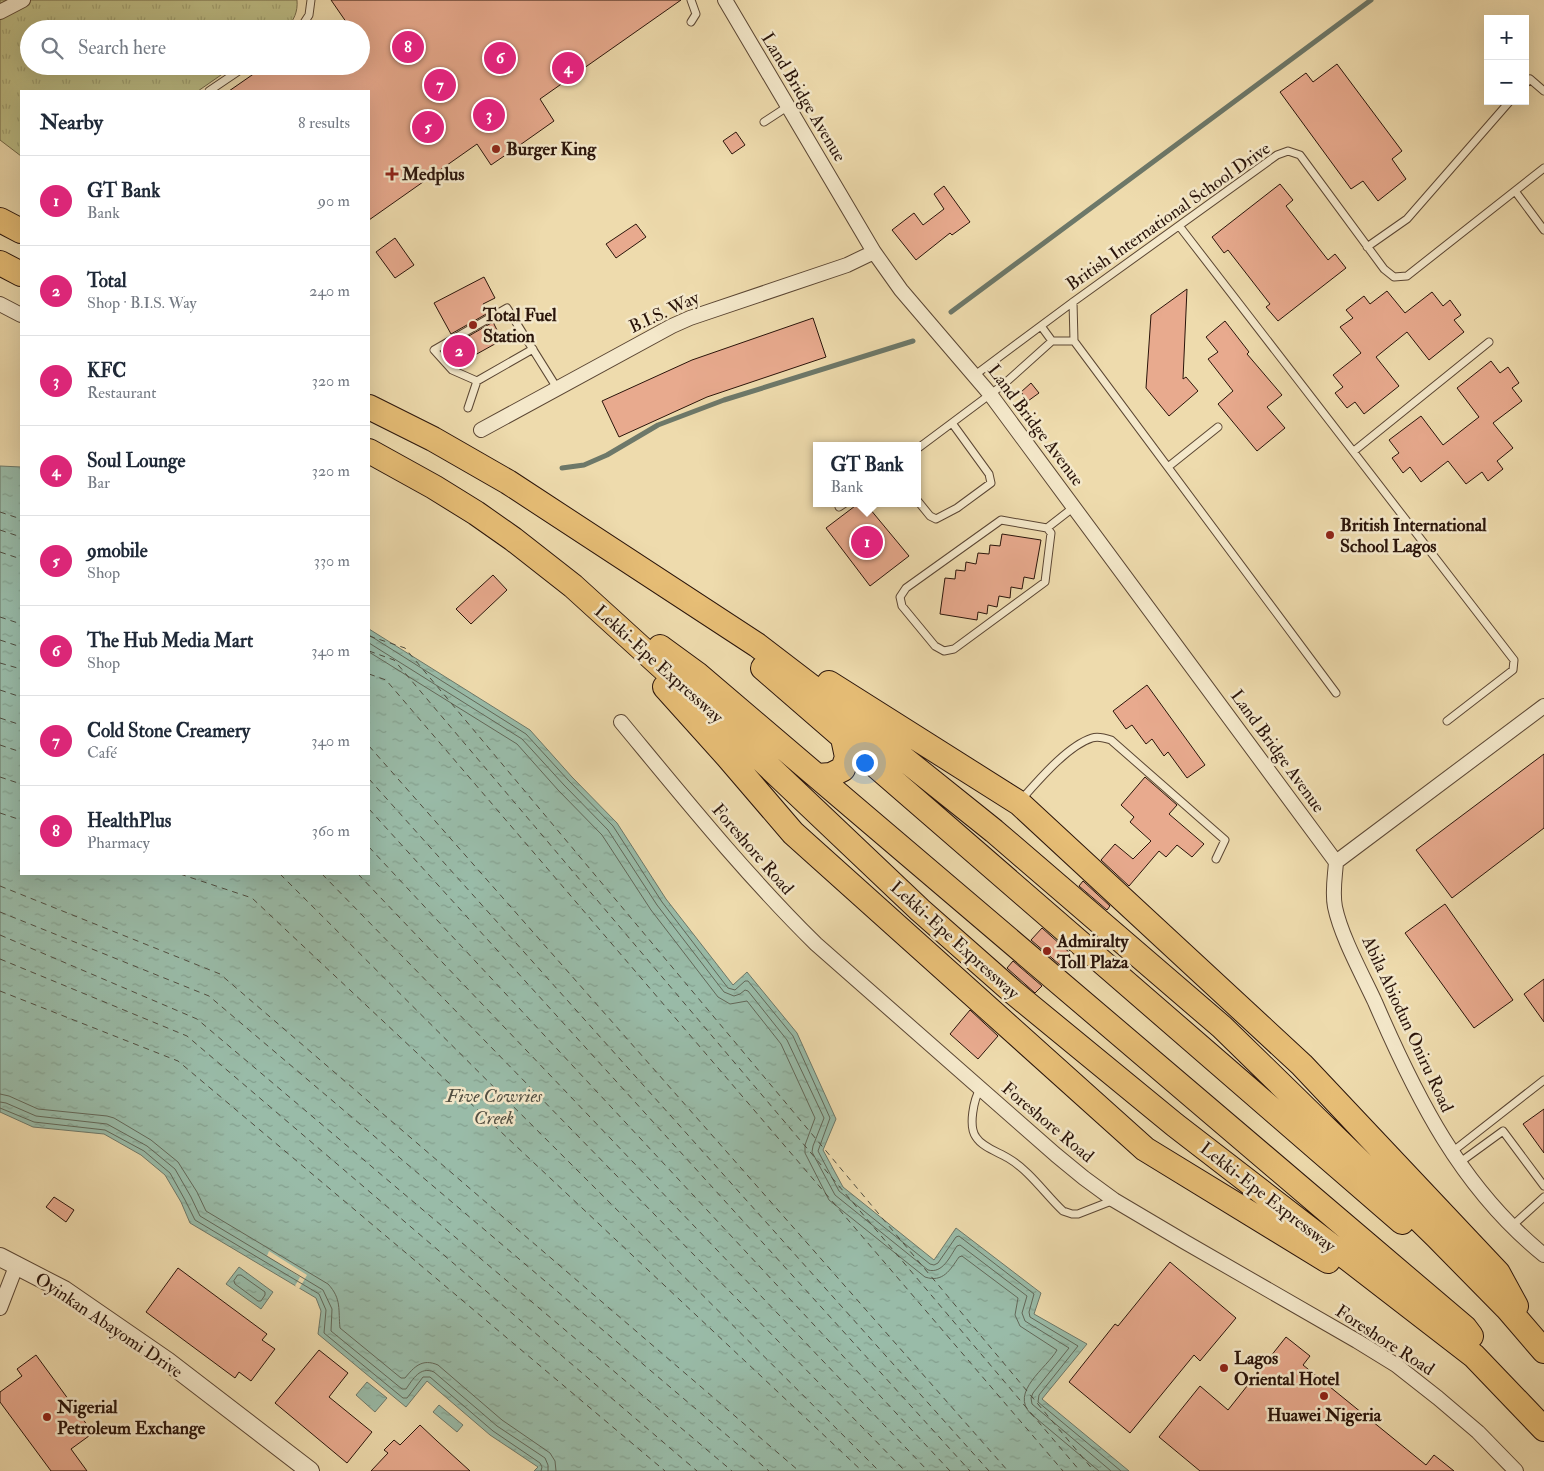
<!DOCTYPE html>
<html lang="en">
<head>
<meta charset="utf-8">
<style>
  :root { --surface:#fff; --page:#f2f2f3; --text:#1f2937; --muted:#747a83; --line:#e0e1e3; --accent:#db2777 }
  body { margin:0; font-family:"IM FELL Double Pica",serif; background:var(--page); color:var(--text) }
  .controls { position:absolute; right:15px; top:15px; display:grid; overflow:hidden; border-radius:0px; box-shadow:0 5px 20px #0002 }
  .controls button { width:45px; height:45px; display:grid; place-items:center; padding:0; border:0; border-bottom:1px solid var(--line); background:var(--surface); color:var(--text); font:25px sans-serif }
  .you { position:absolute; left:864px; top:762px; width:18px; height:18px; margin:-12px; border:4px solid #fff; border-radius:50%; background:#1a73e8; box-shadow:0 0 0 8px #1a73e833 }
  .badge { display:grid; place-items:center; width:32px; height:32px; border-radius:50%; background:var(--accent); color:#fff; font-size:16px; font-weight:700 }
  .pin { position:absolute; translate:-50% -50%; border:2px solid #fff; box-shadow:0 1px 5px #0006 }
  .popup { position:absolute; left:813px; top:442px; width:108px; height:65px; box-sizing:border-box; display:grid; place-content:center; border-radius:0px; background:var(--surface); filter:drop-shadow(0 1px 4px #0005); font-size:16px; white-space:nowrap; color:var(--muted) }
  .popup b { font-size:19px; color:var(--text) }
  .popup::after { content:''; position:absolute; left:50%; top:100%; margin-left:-10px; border:10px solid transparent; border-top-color:var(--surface) }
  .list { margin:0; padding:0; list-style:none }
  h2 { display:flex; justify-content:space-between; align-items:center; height:65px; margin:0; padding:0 20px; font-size:21px }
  h2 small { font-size:16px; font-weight:400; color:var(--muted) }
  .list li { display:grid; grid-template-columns:32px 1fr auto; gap:15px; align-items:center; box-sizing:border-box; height:90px; padding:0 20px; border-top:1px solid var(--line) }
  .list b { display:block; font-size:19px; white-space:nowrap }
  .list p { margin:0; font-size:16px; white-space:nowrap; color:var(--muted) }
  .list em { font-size:16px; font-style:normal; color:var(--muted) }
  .icon { flex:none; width:28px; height:28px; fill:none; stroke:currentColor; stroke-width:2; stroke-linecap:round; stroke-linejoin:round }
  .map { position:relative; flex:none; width:1544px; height:1471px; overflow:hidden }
  .search { position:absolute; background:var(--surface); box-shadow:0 5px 20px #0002; left:20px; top:20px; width:350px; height:55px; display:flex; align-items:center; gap:12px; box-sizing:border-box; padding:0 18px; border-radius:28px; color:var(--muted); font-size:19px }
  .panel { position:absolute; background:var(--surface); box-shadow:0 5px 20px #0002; left:20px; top:90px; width:350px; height:785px; border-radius:0px }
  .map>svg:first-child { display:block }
  .grass { fill:url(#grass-tufts); stroke:#746948 }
  .water { fill:url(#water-ripples); stroke:#6d7869 }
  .pier { fill:#eedbad }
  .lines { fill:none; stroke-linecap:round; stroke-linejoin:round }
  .shore { stroke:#626859; stroke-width:1 }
  .stream { stroke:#6d7869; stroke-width:5 }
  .ferry { stroke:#514e41; stroke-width:1; stroke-dasharray:6 5; stroke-linecap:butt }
  .building { fill:#e8aa8e; stroke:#2a140a }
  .service-casing { stroke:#5b4633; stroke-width:9 }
  .minor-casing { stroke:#5b4633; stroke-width:16 }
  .tertiary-casing { stroke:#5b4633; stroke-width:20 }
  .trunk-casing { stroke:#2a140a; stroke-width:26 }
  .service { stroke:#f4e8ca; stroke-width:7 }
  .minor { stroke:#f4e8ca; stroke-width:14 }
  .tertiary { stroke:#f4e8ca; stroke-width:18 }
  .trunk { stroke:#e7be76; stroke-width:24 }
  .poi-dot { fill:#8f2418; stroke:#f4e8ca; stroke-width:2 }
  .labels { text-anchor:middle; stroke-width:5; stroke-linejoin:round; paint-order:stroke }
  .street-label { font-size:18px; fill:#2a140a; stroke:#f4e8ca }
  .poi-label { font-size:18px; font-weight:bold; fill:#2a140a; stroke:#f4e8ca; text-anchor:start }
  .water-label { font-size:19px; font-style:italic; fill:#514e41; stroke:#f4e8ca }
</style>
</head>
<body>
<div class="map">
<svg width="1544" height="1471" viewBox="0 0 1544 1471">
  <defs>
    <pattern id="grass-tufts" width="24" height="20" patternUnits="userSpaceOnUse" patternTransform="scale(1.25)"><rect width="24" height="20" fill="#bebe86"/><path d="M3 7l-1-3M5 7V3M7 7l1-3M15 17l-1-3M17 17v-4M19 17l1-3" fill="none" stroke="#a3a272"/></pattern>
    <pattern id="water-ripples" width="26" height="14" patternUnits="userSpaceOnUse" patternTransform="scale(1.25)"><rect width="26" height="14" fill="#99bba8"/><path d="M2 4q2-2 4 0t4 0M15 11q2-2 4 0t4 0" fill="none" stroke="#84a08f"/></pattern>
  </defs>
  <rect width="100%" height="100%" fill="#eedbad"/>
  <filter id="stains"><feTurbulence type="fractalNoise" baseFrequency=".004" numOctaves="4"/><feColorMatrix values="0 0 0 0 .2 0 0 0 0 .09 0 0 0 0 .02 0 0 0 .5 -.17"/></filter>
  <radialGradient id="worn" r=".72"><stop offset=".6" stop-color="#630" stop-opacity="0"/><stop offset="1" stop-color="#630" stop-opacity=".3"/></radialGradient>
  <!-- grass -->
  <path class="grass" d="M0,0H297C298,12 294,20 286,29H29V66H234L198,91H21V156L0,140Z"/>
  <!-- water -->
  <path class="water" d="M0,466L21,467V874H369V629L530,730L572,777L617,823L666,899L733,985L747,972L797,1033L836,1119L823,1150L843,1187L934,1260L956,1228L1041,1293L1034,1314L1087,1344L1042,1399L1129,1471H534L538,1467L490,1435L427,1381L406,1407L318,1334L321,1311L316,1298L190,1223L181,1202L165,1175L141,1155L104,1134L33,1127L0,1112Z
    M239,1267L273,1292L261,1309L226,1284Z
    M367,1382L387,1398L375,1412L356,1395Z
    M439,1405L463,1425L457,1432L433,1412Z"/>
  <!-- pier -->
  <path class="pier" d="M269,1251L307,1275L299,1289L295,1286L300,1277L267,1256Z"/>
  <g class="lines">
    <!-- shore -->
    <path class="shore" d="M369,635L526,734L568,780L613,826L662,902L728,988L735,990L745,981H748L793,1036L830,1118L818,1151L839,1191L930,1264L934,1265L938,1263L956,1237L959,1236L1034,1294L1029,1312L1030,1317L1078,1346L1039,1395L1038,1402L1121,1471
      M369,643L522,739L564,785L608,830L657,905L724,992L734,996L740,994L745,990L748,991L787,1040L824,1118L813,1146L812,1152L835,1195L928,1270C943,1274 950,1256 957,1246L960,1245L1027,1296L1022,1313L1025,1321L1069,1348L1033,1393L1031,1398L1032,1404L1111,1471
      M369,652L517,744L558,790L602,835L651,910L718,997L730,1004L747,1001L781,1044L815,1118L805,1145V1153L829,1200L925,1277C943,1283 950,1270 959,1257L962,1256L1018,1298L1015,1315L1020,1326L1057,1350C1047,1368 1009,1392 1031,1414L1099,1471
      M0,1094L9,1096L38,1109L107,1116L114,1118L151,1140L178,1162L197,1192L206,1211L328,1284C342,1299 338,1310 340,1328L401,1378H405C414,1367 422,1358 438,1365L502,1420L550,1453L555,1461L556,1471
      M0,1102L6,1103L36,1116L107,1124L147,1146L175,1169L191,1197L200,1216L323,1290L332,1309L331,1331L402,1389H406C413,1379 420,1366 434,1372L497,1426L545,1458L548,1465V1471
      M0,1108L34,1122L105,1130L144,1151L170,1173L185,1200L195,1220L319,1294L326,1310L324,1333L403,1398H407L423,1377H430L493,1431L540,1463L542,1467L541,1471
      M238,1275H241L265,1292V1295L261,1301H258L235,1284L234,1281Z"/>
    <!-- stream -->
    <path class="stream" d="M951,312L1371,0
      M562,468L584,465L607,455L658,425L724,400L913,341"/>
    <!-- ferry -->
    <path class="ferry" d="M0,512L21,519
      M0,530L21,537
      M0,552L21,559
      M0,617L21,624
      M369,636L405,648L1094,1471
      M0,640L21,647
      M369,651L394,660L1080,1471
      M0,663L21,669
      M369,674L386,680L1063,1471
      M0,690L21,697
      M0,718L21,725
      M0,745L21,752
      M369,746L1008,1471
      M0,777L21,784
      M369,779L989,1471
      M369,809L970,1471
      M0,813L21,820
      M369,847L950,1471
      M180,874L252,898L862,1471
      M280,874L879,1471
      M322,874L905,1471
      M358,874L928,1471
      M0,886L220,974L799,1471
      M0,912L209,996L769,1471
      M0,935L197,1019L732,1471
      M0,959L187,1036L697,1471
      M0,991L178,1061L665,1471"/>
  </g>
  <!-- building -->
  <path class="building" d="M331,0H681L540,99L554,121L510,152L491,165L477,144L369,220V91H229L265,66H305L310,72L318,66H361V29H351Z
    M1337,64L1402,151L1392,159L1406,179L1378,201L1363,181L1351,189L1280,92L1306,73L1313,82Z
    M736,132L745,145L732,154L723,141Z
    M1280,184L1293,200L1286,206L1328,260L1335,254L1346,268L1278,321L1266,307L1270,304L1228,250L1224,253L1212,237Z
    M944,186L970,222L952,235L950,233L916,260L892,230L914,213L923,225L944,209L934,194Z
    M636,224L646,237L616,258L606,244Z
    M395,238L414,265L395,278L376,252Z
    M484,277L495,298L483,304L488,313L451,334L434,303Z
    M1187,289L1183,379L1186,377L1198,391L1169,416L1146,388L1151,315Z
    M1387,291L1405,313L1432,292L1443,306L1450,300L1461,315L1454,320L1464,332L1429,360L1407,332L1376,357L1399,386L1364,414L1355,402L1347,408L1335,393L1343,387L1333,375L1361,353L1340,327L1353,318L1346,310L1364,296L1370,304Z
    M813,318L826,357L707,397L619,437L602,401L692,360Z
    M1225,321L1249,352L1247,354L1282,395L1267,407L1285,428L1257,451L1218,404L1233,391L1208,359L1218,352L1206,337Z
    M493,322L502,340L457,365L448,348Z
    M1491,361L1500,373L1508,367L1519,383L1512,388L1522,401L1493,423L1513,448L1497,461L1503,469L1488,481L1482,472L1466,484L1448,461L1421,482L1410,467L1403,473L1392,458L1399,453L1389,440L1421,416L1443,445L1479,417L1457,388Z
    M1031,383L1039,393L1028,401L1021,392Z
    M859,503H865L909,556L870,586L826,528Z
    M1002,534L1041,540L1034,579L1024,577L1022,589L1011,587L1010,598L999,596L997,607L988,605L987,614L978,612L977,620L940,614L945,578L955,579L956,570L965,571L966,562L976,564L978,553L989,554L990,545L1000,546Z
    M493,575L507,590L471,624L456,609Z
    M1147,685L1205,765L1187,778L1168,752L1164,756L1152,739L1146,744L1132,725L1126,729L1113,711Z
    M1544,754V828L1452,898L1416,850Z
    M1145,777L1177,805L1169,814L1204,844L1192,857L1177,845L1166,857L1159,851L1129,886L1101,860L1115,844L1133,859L1151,841L1130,822L1134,817L1121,805Z
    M1083,881L1110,906L1107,910L1079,886Z
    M1445,904L1513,1000L1474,1028L1405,933Z
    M1042,928L1070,953L1060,965L1031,940Z
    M1013,961L1042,986L1035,993L1007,968Z
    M1544,979V1022L1524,994Z
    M970,1010L998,1036L978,1059L950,1034Z
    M1544,1109V1153L1523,1124Z
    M54,1197L74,1210L66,1222L46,1207Z
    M1170,1262L1236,1318L1200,1361L1194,1355L1130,1433L1069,1382L1115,1324L1118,1326Z
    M178,1268L267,1334L262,1340L275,1349L251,1381L239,1372L235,1378L146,1312Z
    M1286,1337L1310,1356L1303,1365L1426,1465L1434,1455L1454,1471H1200L1159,1437L1200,1386L1228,1410Z
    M319,1350L348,1373L329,1397L372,1432L347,1463L275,1403Z
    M36,1355L93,1433L71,1449L87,1471H51L0,1402V1392L22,1376L17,1369Z
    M420,1425L437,1441L470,1471H371L388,1453L384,1450L394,1440L400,1445Z"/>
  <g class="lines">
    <defs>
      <path id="service" d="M691,22L696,14L691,0
        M300,29L309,15L311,0
        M1525,84L1530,79L1544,91
        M209,91L246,66
        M764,122L787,107
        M1515,191L1544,230
        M1180,227L1514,660L1513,670L1447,721
        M1367,247L1407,219L1510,101
        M1073,302L1074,341L1336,693
        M1041,326L1052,341H1074
        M975,375L1073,302L1277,155L1288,151L1300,155L1384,269L1394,277L1407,276L1544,168
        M477,381L533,349
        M468,408L477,381L452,370L434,350L507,308L557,388
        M917,449L1004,384L1052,341
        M1354,451L1489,342
        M1168,467L1218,427
        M917,500L930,516L936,519L957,508L991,483L989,474L952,423
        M839,507L845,503
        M1047,528L1051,533L1045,582L954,649L944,651L935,646L902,606L900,597L906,588L1001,520L1047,528L1074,507
        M1020,801C1038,781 1067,746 1092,738C1098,736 1105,738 1111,740L1225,840L1216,859
        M980,1089C974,1099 968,1126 976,1137C982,1147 998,1152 1008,1158C1030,1171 1045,1194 1063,1211L1072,1214H1078L1114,1200
        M1452,1152L1544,1080
        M1459,1163L1503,1131L1544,1186
        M1512,1226L1544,1197"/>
      <path id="minor" d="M725,0L874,252L901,290L990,394L1336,862
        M0,12L23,0
        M0,304L21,315
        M481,430L672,326L690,318L847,265L874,252
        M621,722C684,798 745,874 816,944L1056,1155L1084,1178L1114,1200L1185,1242L1357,1341L1396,1365L1438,1398L1478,1432L1516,1471
        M1336,862C1335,877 1332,892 1335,907C1341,936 1362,974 1375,1002C1416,1097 1461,1188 1544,1255
        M1336,862L1544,706
        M0,1308L17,1264"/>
      <path id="tertiary" d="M0,1257L64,1290L167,1361L310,1471"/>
      <path id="trunk" d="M0,220L21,231
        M0,263L21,274
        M369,407L433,439L508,482L757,645L868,730L994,831L1222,1027L1436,1236L1507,1308L1544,1351
        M369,451L434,487L476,513L513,539L573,586L706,707L920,910L1013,992L1175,1125L1474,1356L1544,1429
        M660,647L697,674L1465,1328L1471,1336
        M763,668L1402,1222
        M829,683L1019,803L1302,1065L1498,1273L1516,1306
        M665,687L727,756L793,833L1145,1149L1328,1261
        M817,776L831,775L843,769L847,757L843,738"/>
    </defs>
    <!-- service casing -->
    <use href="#service" class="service-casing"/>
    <!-- minor casing -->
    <use href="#minor" class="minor-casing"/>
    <!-- tertiary casing -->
    <use href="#tertiary" class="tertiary-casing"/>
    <!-- trunk casing -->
    <use href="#trunk" class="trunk-casing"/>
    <!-- service -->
    <use href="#service" class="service"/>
    <!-- minor -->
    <use href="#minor" class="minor"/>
    <!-- tertiary -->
    <use href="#tertiary" class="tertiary"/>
    <!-- trunk -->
    <use href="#trunk" class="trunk"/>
  </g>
  <!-- markers -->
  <g class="poi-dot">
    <circle cx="496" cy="149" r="5"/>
    <path d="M389.5 166.5h5v5h5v5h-5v5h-5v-5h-5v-5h5z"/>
    <circle cx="473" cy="325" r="5"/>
    <circle cx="1330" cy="535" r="5"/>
    <circle cx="1047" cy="951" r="5"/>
    <circle cx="1224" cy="1368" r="5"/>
    <circle cx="1324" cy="1396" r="5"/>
    <circle cx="47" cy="1417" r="5"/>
  </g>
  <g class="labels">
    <!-- street labels -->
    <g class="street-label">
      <text transform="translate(804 97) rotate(59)" y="6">Land Bridge Avenue</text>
      <text transform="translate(1168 216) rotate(-35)" y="6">British International School Drive</text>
      <text transform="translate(664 312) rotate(-25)" y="6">B.I.S. Way</text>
      <text transform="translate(1036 425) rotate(53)" y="6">Land Bridge Avenue</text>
      <text transform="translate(659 664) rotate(42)" y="6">Lekki-Epe Expressway</text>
      <text transform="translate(1278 751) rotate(54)" y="6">Land Bridge Avenue</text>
      <text transform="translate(753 849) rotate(49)" y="6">Foreshore Road</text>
      <text transform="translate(955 940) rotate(42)" y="6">Lekki-Epe Expressway</text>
      <text transform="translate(1408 1024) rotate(65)" y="6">Abila Abiodun Oniru Road</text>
      <text transform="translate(1048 1122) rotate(40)" y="6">Foreshore Road</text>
      <text transform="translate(1268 1197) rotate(38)" y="6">Lekki-Epe Expressway</text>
      <text transform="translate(109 1325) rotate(34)" y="6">Oyinkan Abayomi Drive</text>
      <text transform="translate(1385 1340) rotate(33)" y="6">Foreshore Road</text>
    </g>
    <!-- poi labels -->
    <g class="poi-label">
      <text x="506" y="155">Burger King</text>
      <text x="402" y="180">Medplus</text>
      <text x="483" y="321">Total Fuel<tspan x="483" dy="21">Station</tspan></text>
      <text x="1340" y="531">British International<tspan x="1340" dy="21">School Lagos</tspan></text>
      <text x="1057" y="947">Admiralty<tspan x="1057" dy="21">Toll Plaza</tspan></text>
      <text x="1234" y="1364">Lagos<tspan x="1234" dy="21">Oriental Hotel</tspan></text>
      <text x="57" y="1413">Nigerial<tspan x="57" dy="21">Petroleum Exchange</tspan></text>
      <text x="1324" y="1421" text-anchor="middle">Huawei Nigeria</text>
    </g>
    <!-- water labels -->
    <g class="water-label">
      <text x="494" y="1102">Five Cowries<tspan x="494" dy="22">Creek</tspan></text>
    </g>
  </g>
  <rect width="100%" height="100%" filter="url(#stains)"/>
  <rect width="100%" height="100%" fill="url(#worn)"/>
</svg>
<div class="controls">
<button>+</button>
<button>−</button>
</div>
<div class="you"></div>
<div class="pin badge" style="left:867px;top:542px">1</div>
<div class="popup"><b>GT Bank</b>Bank</div>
<div class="pin badge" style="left:459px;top:351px">2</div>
<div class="pin badge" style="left:489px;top:115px">3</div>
<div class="pin badge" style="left:568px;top:68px">4</div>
<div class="pin badge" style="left:428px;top:127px">5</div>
<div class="pin badge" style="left:500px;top:58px">6</div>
<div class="pin badge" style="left:440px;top:85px">7</div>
<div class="pin badge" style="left:408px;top:47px">8</div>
<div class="search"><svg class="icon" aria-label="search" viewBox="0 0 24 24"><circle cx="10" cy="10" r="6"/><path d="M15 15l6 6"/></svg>Search here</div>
<section class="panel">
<h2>Nearby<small>8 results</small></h2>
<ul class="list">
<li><span class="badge">1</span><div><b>GT Bank</b><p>Bank</p></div><em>90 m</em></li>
<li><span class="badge">2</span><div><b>Total</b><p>Shop · B.I.S. Way</p></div><em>240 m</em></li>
<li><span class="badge">3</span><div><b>KFC</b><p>Restaurant</p></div><em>320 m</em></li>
<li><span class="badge">4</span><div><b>Soul Lounge</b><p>Bar</p></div><em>320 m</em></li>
<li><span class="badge">5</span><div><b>9mobile</b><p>Shop</p></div><em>330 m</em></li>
<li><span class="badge">6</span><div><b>The Hub Media Mart</b><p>Shop</p></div><em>340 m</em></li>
<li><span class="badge">7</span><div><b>Cold Stone Creamery</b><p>Café</p></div><em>340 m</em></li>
<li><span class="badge">8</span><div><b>HealthPlus</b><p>Pharmacy</p></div><em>360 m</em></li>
</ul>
</section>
</div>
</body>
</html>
